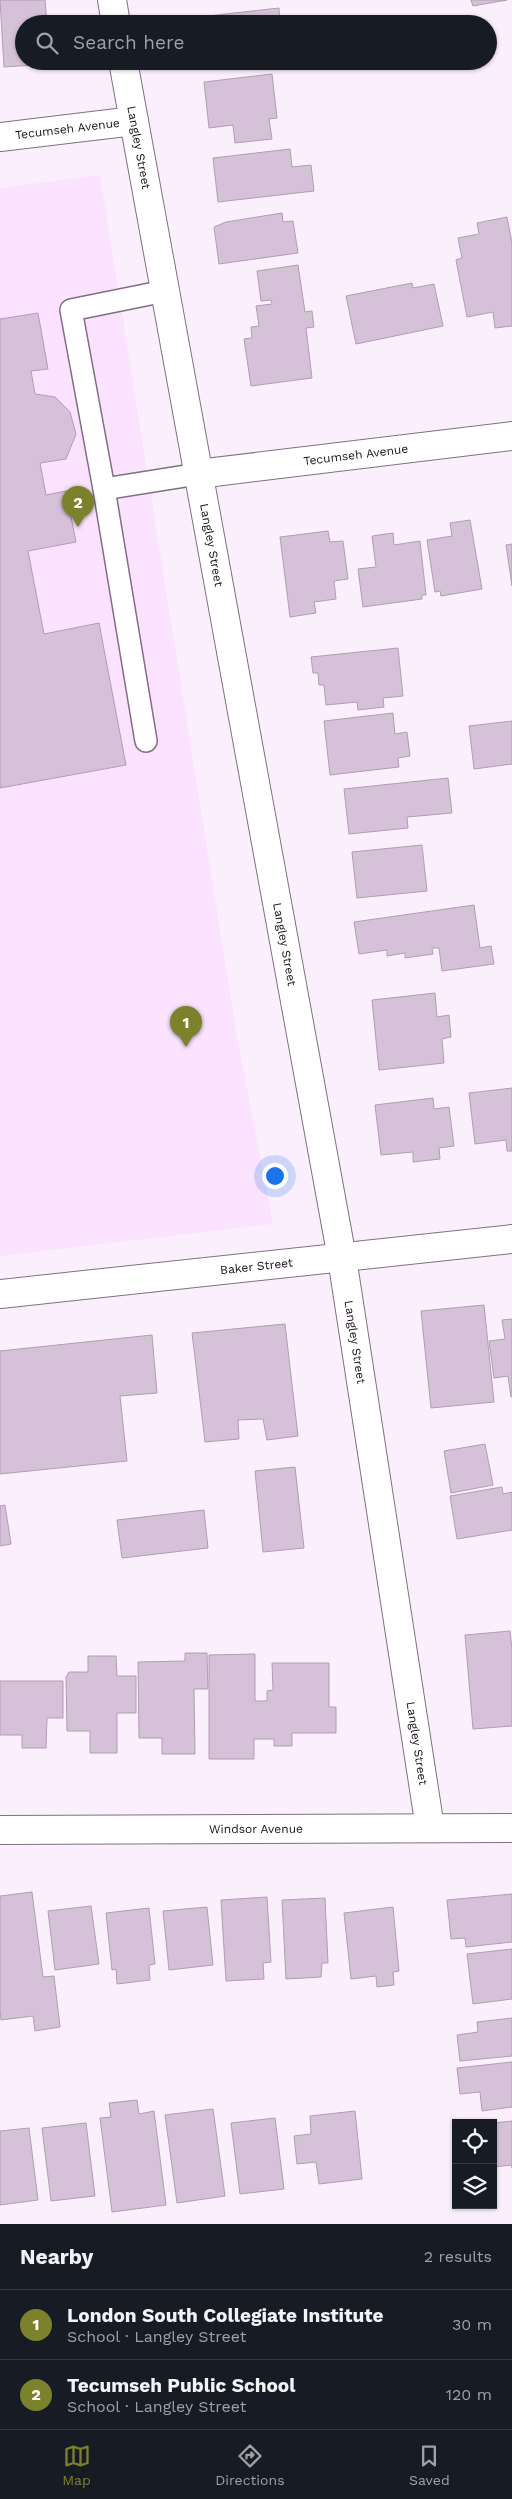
<!DOCTYPE html>
<html lang="en">
<head>
<meta charset="utf-8">
<style>
  :root { --surface:#171b24; --page:#20242c; --text:#f1f3f6; --muted:#9ea1a6; --line:#363941; --accent:#7c812b }
  body { margin:0; font-family:"Work Sans",sans-serif; background:var(--page); color:var(--text) }
  .controls { position:absolute; right:15px; bottom:15px; display:grid; overflow:hidden; border-radius:0px; box-shadow:0 1px 4px #0004 }
  .controls button { width:45px; height:45px; display:grid; place-items:center; padding:0; border:0; border-bottom:1px solid var(--line); background:var(--surface); color:var(--text); font:25px sans-serif }
  .you { position:absolute; left:274px; top:1175px; width:18px; height:18px; margin:-12px; border:4px solid #fff; border-radius:50%; background:#1a73e8; box-shadow:0 0 0 8px #1a73e833 }
  .badge { display:grid; place-items:center; width:32px; height:32px; border-radius:50%; background:var(--accent); color:#fff; font-size:16px; font-weight:700 }
  .pin { position:absolute; translate:-50% -41px; filter:drop-shadow(0 1px 2px #0008) }
  .pin::after { content:''; position:absolute; top:26px; width:18px; height:15px; background:inherit; clip-path:polygon(0 0,100% 0,50% 100%) }
  .list { margin:0; padding:0; list-style:none }
  h2 { display:flex; justify-content:space-between; align-items:center; height:65px; margin:0; padding:0 20px; font-size:21px }
  h2 small { font-size:16px; font-weight:400; color:var(--muted) }
  .list li { display:grid; grid-template-columns:32px 1fr auto; gap:15px; align-items:center; box-sizing:border-box; height:70px; padding:0 20px; border-top:1px solid var(--line) }
  .list b { display:block; font-size:19px; white-space:nowrap }
  .list p { margin:0; font-size:16px; white-space:nowrap; color:var(--muted) }
  .list em { font-size:16px; font-style:normal; color:var(--muted) }
  .icon { flex:none; width:28px; height:28px; fill:none; stroke:currentColor; stroke-width:2; stroke-linecap:round; stroke-linejoin:round }
  .map { position:relative; flex:none; width:512px; height:2224px; overflow:hidden }
  .search { position:absolute; background:var(--surface); box-shadow:0 1px 4px #0004; left:15px; right:15px; top:15px; height:55px; display:flex; align-items:center; gap:12px; box-sizing:border-box; padding:0 18px; border-radius:28px; color:var(--muted); font-size:19px }
  .sheet { height:205px; background:var(--surface) }
  nav { display:flex; justify-content:space-around; align-items:center; box-sizing:border-box; height:70px; border-top:1px solid var(--line); background:var(--surface); font-size:14px; color:var(--muted) }
  nav a { display:grid; justify-items:center; gap:2px }
  nav .on { color:var(--accent) }
  .map>svg:first-child { display:block }
  .built { fill:#fbe2ff }
  .building { fill:#d6c2d8; stroke:#b09db3 }
  .lines { fill:none; stroke-linecap:round; stroke-linejoin:round }
  .lane-casing { stroke:#816f83; stroke-width:24 }
  .street-casing { stroke:#816f83; stroke-width:30 }
  .lane { stroke:#fff; stroke-width:21 }
  .street { stroke:#fff; stroke-width:28 }
  .labels { text-anchor:middle; stroke-width:4; stroke-linejoin:round; paint-order:stroke }
  .street-label { font-size:12px; fill:#171018; stroke:#fbeffd }
</style>
</head>
<body>
<div class="map">
<svg width="512" height="2224" viewBox="0 0 512 2224">
  <rect width="100%" height="100%" fill="#fbeffd"/>
  <!-- built -->
  <path class="built" d="M100,175L236,1031L273,1224L0,1256V188Z"/>
  <!-- building -->
  <path class="building" d="M0,0H45L47,24H24V61H50V64L4,67Z
    M471,0H507L473,6Z
    M279,8L280,24H189L188,21L199,20V17Z
    M272,74L277,118L269,119L272,139L235,143L233,125L209,128L204,82Z
    M290,149L292,167L311,165L314,191L218,202L213,158Z
    M282,213L283,222L293,221L298,253L219,264L214,227L226,222Z
    M507,217L512,243V326L495,328L493,312L467,317L456,260L462,258L458,238L479,234L477,223Z
    M298,265L305,312L312,311L314,327L306,328L312,378L251,386L244,339L252,338L251,327L259,326L256,306L272,304L271,300L261,301L257,271Z
    M412,283L413,288L434,284L443,326L356,344L346,296Z
    M38,313L48,369L31,371L35,394L55,397L70,412L76,434L66,459L40,463L46,495L66,491L76,542L28,551L44,634L99,623L126,765L0,788V319Z
    M470,520L482,589L441,596L440,591L435,592L427,540L452,536L450,523Z
    M328,531L330,542L343,541L348,579L334,581L336,599L314,602L316,613L290,617L280,537Z
    M393,533L394,545L420,541L426,595H422V599L363,607L358,569L376,567L372,536Z
    M512,544V586L506,545Z
    M398,648L403,696L383,698L384,707L358,710L357,702L326,705L324,685H319L318,673H313L311,657Z
    M393,713L395,734L407,732L410,756L398,758L399,767L330,775L324,721Z
    M512,721V764L474,769L469,726Z
    M448,778L452,813L407,817L408,828L349,834L344,789Z
    M422,845L427,891L357,898L352,852Z
    M474,905L480,948L491,946L494,964L442,971L439,948H432L433,954L405,958V953L387,956V950L359,954L354,922Z
    M435,993L437,1017L449,1015L451,1037L442,1039L444,1063L379,1070L372,1000Z
    M512,1088V1151H507L506,1140L475,1144L469,1093Z
    M433,1098L434,1109L449,1107L454,1146L439,1148L440,1159L413,1162V1152L381,1155L375,1105Z
    M484,1305L494,1402L431,1408L421,1311Z
    M512,1319V1397H511L508,1376L494,1378L489,1341L505,1339L502,1320Z
    M285,1324L298,1436L267,1440L263,1419L238,1420L239,1439L205,1442L192,1333Z
    M152,1335L157,1393L120,1396L127,1461L0,1474V1351Z
    M485,1444L493,1485L451,1493L444,1451Z
    M295,1467L304,1548L263,1552L255,1471Z
    M502,1487L503,1494L512,1492V1530L457,1539L450,1496Z
    M5,1505L11,1544L0,1546V1506Z
    M204,1510L208,1548L122,1558L117,1520Z
    M510,1631L512,1649V1726L473,1729L465,1635Z
    M185,1653H207L208,1689H194L195,1754H162V1738H139L138,1662L185,1661Z
    M255,1654V1701H267V1691L273,1690L272,1663H329V1707H336V1733H292V1746H274V1739H254V1759H209V1655Z
    M88,1656H116L117,1676H136V1713H117V1753H90V1731H67L66,1677L69,1672H88Z
    M0,1681H63V1718H47L46,1748H22V1735H0Z
    M32,1892L43,1977L54,1976L60,2027L35,2031L33,2016L1,2020L0,2011V1896Z
    M512,1894V1942L466,1947L465,1938L451,1939L447,1900Z
    M267,1897L271,1962L263,1963L264,1979L226,1981L221,1900Z
    M325,1898L328,1963H322L321,1977L286,1979L282,1900Z
    M91,1906L99,1964L55,1970L48,1911Z
    M207,1907L213,1965L169,1970L163,1911Z
    M393,1907L399,1971L393,1972L394,1985L377,1987L376,1976L351,1979L344,1913Z
    M149,1908L155,1964L149,1965L150,1980L117,1984L116,1969L112,1970L106,1913Z
    M512,1949V1999L473,2004L467,1954Z
    M512,2018V2056L460,2061L457,2035L478,2032L477,2022Z
    M512,2062V2107L482,2111L480,2092L460,2094L457,2068Z
    M137,2100L139,2114L154,2111L166,2205L112,2212L100,2118L111,2117L109,2103Z
    M213,2109L225,2196L177,2203L165,2115Z
    M355,2111L362,2179L319,2184L316,2162L297,2164L294,2136L311,2134L310,2116Z
    M275,2118L284,2189L240,2194L231,2123Z
    M512,2121V2168V2165L493,2167V2123Z
    M86,2123L95,2196L51,2201L42,2128Z
    M29,2128L38,2200L0,2205V2131Z"/>
  <g class="lines">
    <defs>
      <path id="lane" d="M165,291L71,310L104,489L198,474
        M104,489L146,741"/>
      <g id="street">
        <path d="M112,0L116,24"/>
        <path id="s1" d="M123,61L342,1258L430,1828"/>
        <path id="s2" d="M0,137L134,121"/>
        <path id="s3" d="M198,474L512,436"/>
        <path id="s4" d="M0,1294L512,1239"/>
        <path id="s5" d="M0,1830L512,1828"/>
      </g>
    </defs>
    <!-- lane casing -->
    <use href="#lane" class="lane-casing"/>
    <!-- street casing -->
    <use href="#street" class="street-casing"/>
    <!-- lane -->
    <use href="#lane" class="lane"/>
    <!-- street -->
    <use href="#street" class="street"/>
  </g>
  <g class="labels">
    <!-- street labels -->
    <g class="street-label">
      <text dy="4" stroke="none"><textPath href="#s2" startOffset="68">Tecumseh Avenue</textPath></text>
      <text dy="4" stroke="none"><textPath href="#s1" startOffset="88">Langley Street</textPath></text>
      <text dy="4" stroke="none"><textPath href="#s3" startOffset="159">Tecumseh Avenue</textPath></text>
      <text dy="4" stroke="none"><textPath href="#s1" startOffset="492">Langley Street</textPath></text>
      <text dy="4" stroke="none"><textPath href="#s1" startOffset="898">Langley Street</textPath></text>
      <text dy="4" stroke="none"><textPath href="#s4" startOffset="258">Baker Street</textPath></text>
      <text dy="4" stroke="none"><textPath href="#s1" startOffset="1302">Langley Street</textPath></text>
      <text dy="4" stroke="none"><textPath href="#s1" startOffset="1708">Langley Street</textPath></text>
      <text dy="4" stroke="none"><textPath href="#s5" startOffset="256">Windsor Avenue</textPath></text>
    </g>
  </g>
</svg>
<div class="controls">
<button><svg class="icon" aria-label="locate" viewBox="0 0 24 24"><circle cx="12" cy="12" r="6"/><path d="M12 2v4M12 18v4M2 12h4M18 12h4"/></svg></button>
<button><svg class="icon" aria-label="layers" viewBox="0 0 24 24"><path d="M12 4l9 5-9 5-9-5zM3 14l9 5 9-5"/></svg></button>
</div>
<div class="you"></div>
<div class="pin badge" style="left:186px;top:1047px">1</div>
<div class="pin badge" style="left:78px;top:527px">2</div>
<div class="search"><svg class="icon" aria-label="search" viewBox="0 0 24 24"><circle cx="10" cy="10" r="6"/><path d="M15 15l6 6"/></svg>Search here</div>
</div>
<section class="sheet">
<h2>Nearby<small>2 results</small></h2>
<ul class="list">
<li><span class="badge">1</span><div><b>London South Collegiate Institute</b><p>School · Langley Street</p></div><em>30 m</em></li>
<li><span class="badge">2</span><div><b>Tecumseh Public School</b><p>School · Langley Street</p></div><em>120 m</em></li>
</ul>
</section>
<nav>
<a class="on"><svg class="icon" aria-label="map" viewBox="0 0 24 24"><path d="M3 6l6-2 6 2 6-2v14l-6 2-6-2-6 2zM9 4v14M15 6v14"/></svg>Map</a>
<a><svg class="icon" aria-label="directions" viewBox="0 0 24 24"><path d="M12 3l9 9-9 9-9-9zM9 14v-3h6M13 9l2 2-2 2"/></svg>Directions</a>
<a><svg class="icon" aria-label="saved" viewBox="0 0 24 24"><path d="M7 4h10v16l-5-4-5 4z"/></svg>Saved</a>
</nav>
</body>
</html>
